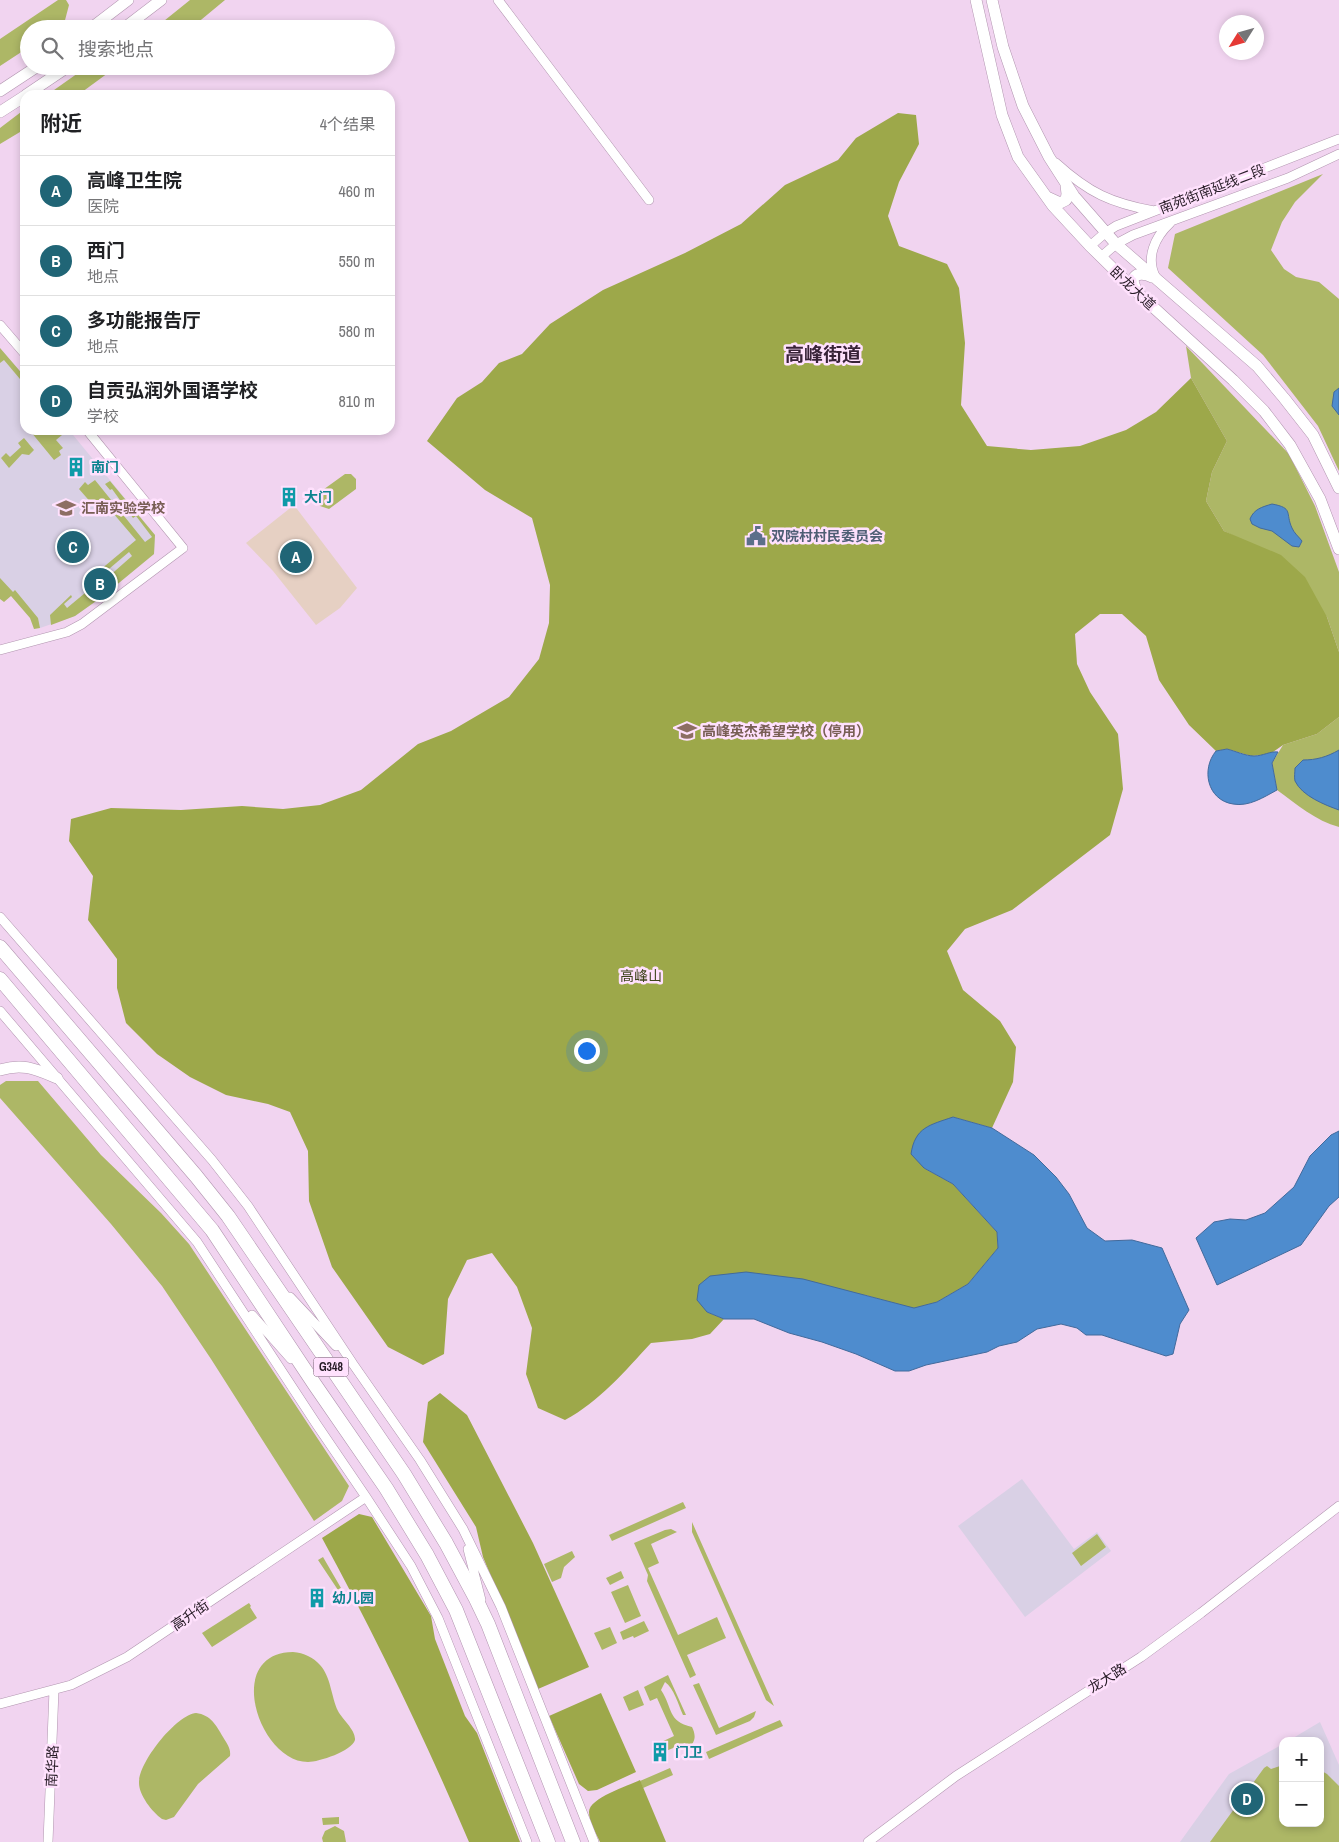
<!DOCTYPE html>
<html lang="zh">
<head>
<meta charset="utf-8">
<style>
  :root { --surface:#fff; --page:#f2f2f2; --text:#202124; --muted:#757577; --line:#e0e0e0; --accent:#206576 }
  body { margin:0; font-family:"Archivo Narrow","Noto Sans SC",sans-serif; background:var(--page); color:var(--text) }
  .controls { position:absolute; right:15px; bottom:15px; display:grid; overflow:hidden; border-radius:10px; box-shadow:0 2px 8px #0003 }
  .controls button { width:45px; height:45px; display:grid; place-items:center; padding:0; border:0; border-bottom:1px solid var(--line); background:var(--surface); color:var(--text); font:25px sans-serif }
  .compass { position:absolute; left:1219px; top:15px; width:45px; height:45px; border-radius:50%; background:var(--surface); box-shadow:0 2px 8px #0003; rotate:233deg }
  .you { position:absolute; left:586px; top:1050px; width:18px; height:18px; margin:-12px; border:4px solid #fff; border-radius:50%; background:#1a73e8; box-shadow:0 0 0 8px #1a73e833 }
  .badge { display:grid; place-items:center; width:32px; height:32px; border-radius:50%; background:var(--accent); color:#fff; font-size:16px; font-weight:700 }
  .pin { position:absolute; translate:-50% -50%; border:2px solid #fff; box-shadow:0 1px 5px #0006 }
  .list { margin:0; padding:0; list-style:none }
  h2 { display:flex; justify-content:space-between; align-items:center; height:65px; margin:0; padding:0 20px; font-size:21px }
  h2 small { font-size:16px; font-weight:400; color:var(--muted) }
  .list li { display:grid; grid-template-columns:32px 1fr auto; gap:15px; align-items:center; box-sizing:border-box; height:70px; padding:0 20px; border-top:1px solid var(--line) }
  .list b { display:block; font-size:19px; white-space:nowrap }
  .list p { margin:0; font-size:16px; white-space:nowrap; color:var(--muted) }
  .list em { font-size:16px; font-style:normal; color:var(--muted) }
  .icon { flex:none; width:28px; height:28px; fill:none; stroke:currentColor; stroke-width:2; stroke-linecap:round; stroke-linejoin:round }
  .map { position:relative; flex:none; width:1339px; height:1842px; overflow:hidden }
  .search { position:absolute; background:var(--surface); box-shadow:0 2px 8px #0003; left:20px; top:20px; width:375px; height:55px; display:flex; align-items:center; gap:12px; box-sizing:border-box; padding:0 18px; border-radius:28px; color:var(--muted); font-size:19px }
  .panel { position:absolute; background:var(--surface); box-shadow:0 2px 8px #0003; left:20px; top:90px; width:375px; height:345px; border-radius:15px }
  .map>svg:first-child { display:block }
  .education { fill:#d9d0e5 }
  .medical { fill:#e6d0c3 }
  .green { fill:#adb766 }
  .forest { fill:#9da84a }
  .water { fill:#4e8cce; stroke:#426a9c }
  .lines { fill:none; stroke-linecap:round; stroke-linejoin:round }
  .minor-casing { stroke:#b195af; stroke-width:10 }
  .major-casing { stroke:#b195af; stroke-width:12 }
  .highway-casing { stroke:#b195af; stroke-width:15 }
  .minor { stroke:#fff; stroke-width:9 }
  .major { stroke:#fff; stroke-width:11 }
  .highway { stroke:#fff; stroke-width:14 }
  .labels { text-anchor:middle; stroke-width:5; stroke-linejoin:round; paint-order:stroke }
  .shield { fill:#ffe1fd; stroke:#685766; stroke-width:1 }
  .shield-label { font-size:12px; font-weight:bold; fill:#271c26 }
  .street-label { font-size:14px; fill:#271c26; stroke:#ffe1fd }
  .culture-label { font-size:14px; font-weight:bold; fill:#0d838f; stroke:#ffe1fd; text-anchor:start }
  .education-label { font-size:14px; font-weight:bold; fill:#785e54; stroke:#ffe1fd; text-anchor:start }
  .service-label { font-size:14px; font-weight:bold; fill:#4e5e75; stroke:#ffe1fd; text-anchor:start }
  .park-label { font-size:14px; fill:#3e431c; stroke:#ffe1fd }
  .district-label { font-size:19px; font-weight:bold; fill:#382238; stroke:#ffe1fd }
</style>
</head>
<body>
<div class="map">
<svg width="1339" height="1842" viewBox="0 0 1339 1842">
  <rect width="100%" height="100%" fill="#f1d4f0"/>
  <!-- education -->
  <path class="education" d="M0,348L25,377V430H69L155,535L154,554L99,599L75,616L40,628L0,582Z
    M1022,1479L1074,1549L1097,1532L1111,1551L1025,1617L958,1526Z
    M1320,1722L1339,1765V1842H1180L1229,1774L1283,1744V1823H1320V1741H1288Z"/>
  <!-- medical -->
  <path class="medical" d="M294,505L357,588L340,608L316,625L273,571L246,543Z"/>
  <!-- green -->
  <path class="green" d="M58,0H66L69,5L64,24L57,29H29V47L0,66V39Z
    M190,0H225L190,29H154Z
    M88,66H122L128,75L108,73L78,95H47Z
    M25,109V129L0,144V128Z
    M1323,174L1295,202L1282,222L1271,250L1284,269L1296,277L1319,282L1339,299V471L1318,426L1263,355L1168,268L1175,234Z
    M1186,346L1289,454L1315,506L1339,572V652L1327,617L1244,541L1224,531L1206,501L1212,472L1227,441L1191,378Z
    M0,348L25,377V385L4,360L0,363Z
    M33,430H38L41,433L45,430H62V435L56,440L63,448L59,451L61,455L54,460L31,432Z
    M24,438L34,450L29,455L22,454L9,468L1,458L6,453L10,457L21,447L18,443Z
    M345,474H351L356,479V489L329,509L320,506L317,500L320,492Z
    M95,480L145,542L152,537L136,516L133,518L112,489L110,490L105,484L110,481L155,535L154,554L114,587L107,578L132,556L129,552L103,574L100,570L136,540L101,499L93,505L79,489L85,482L88,485Z
    M0,578L13,592L15,590L38,618L40,628L34,629L30,618L11,596L4,602L0,599Z
    M91,588L99,599L75,616L51,625L50,615L71,595L72,597L64,604L67,608Z
    M1339,717V827C1316,821 1296,804 1277,790L1272,763L1283,745L1317,734Z
    M6,1081H38L101,1155L161,1213L189,1244L349,1486L342,1501L314,1521L211,1359L162,1286L111,1224L0,1098V1085Z
    M683,1502L686,1508L612,1541L609,1535Z
    M692,1522L774,1706L766,1700L692,1532Z
    M671,1529L677,1532L651,1544L659,1563L648,1568L678,1635L717,1617L726,1638L687,1655L696,1675L690,1678L647,1581L648,1575L634,1543L665,1530Z
    M1097,1534L1106,1547L1081,1566L1072,1553Z
    M572,1551L575,1557L564,1567L561,1578L552,1582L544,1564Z
    M323,1557L341,1588L338,1590L318,1560Z
    M621,1571L624,1578L610,1585L606,1578Z
    M628,1585L641,1616L625,1623L611,1592Z
    M249,1603L251,1606L250,1607L257,1618L212,1647L202,1633Z
    M644,1621L649,1631L634,1638L633,1636L623,1640L620,1632Z
    M610,1627L617,1643L602,1650L594,1633Z
    M293,1652C304,1653 313,1657 320,1665C331,1677 331,1696 338,1711C342,1719 356,1730 355,1740C352,1751 319,1762 308,1762C259,1762 223,1653 293,1652Z
    M668,1675L686,1715H683C678,1704 674,1688 665,1682L661,1690C673,1708 667,1721 692,1727C696,1735 696,1742 688,1748L685,1743L666,1751L663,1746L656,1749L655,1745L674,1736L657,1698L650,1701L644,1687Z
    M699,1683L719,1728L756,1711L754,1717L750,1721L716,1735L693,1685Z
    M638,1690L644,1705L629,1711L623,1697Z
    M196,1713C211,1715 216,1725 223,1737C227,1744 231,1748 230,1756L198,1784L174,1817L166,1820L162,1819C152,1812 139,1795 139,1783C138,1763 176,1715 196,1713Z
    M780,1720L783,1726L709,1759L706,1752Z
    M1283,1765V1823H1320V1770L1327,1774L1339,1786V1842H1210L1264,1768L1267,1766L1271,1769Z
    M670,1768L673,1775L643,1788L640,1781Z
    M339,1817V1824L323,1825L322,1818Z
    M335,1826L344,1831L346,1842H323L322,1838L325,1831Z"/>
  <!-- forest -->
  <path class="forest" d="M898,113L916,115L919,144L899,182L888,216L899,246L947,264L959,288L965,343L961,405L987,446L1031,450L1080,446L1126,430L1156,412L1191,378L1227,441L1212,472L1206,501L1224,531L1281,555L1305,577L1327,617L1339,652V717L1317,734L1283,745L1273,752L1263,755L1251,756L1227,749L1216,751L1189,725L1159,680L1146,636L1122,614H1100L1075,634L1077,664L1090,692L1118,734L1123,789L1110,835L1012,910L965,929L947,951L963,990L1000,1021L1016,1047L1013,1082L992,1128L953,1117L924,1168L953,1184L997,1232L998,1248L968,1284L937,1302L914,1309L865,1295L707,1312L724,1319L710,1334L692,1339L651,1343C625,1371 599,1402 565,1420L538,1408L526,1374L532,1328L517,1287L492,1253L467,1260L448,1299L444,1354L423,1365L388,1347L332,1267L309,1201L308,1151L290,1112L268,1104L226,1095L190,1077L157,1054L126,1023L117,988V959L88,920L93,876L69,841L71,819L111,808L181,810L242,806L283,809L320,805L361,790L418,744L451,731L509,697L539,659L549,623L550,585L532,518L485,490L427,441L457,398L482,382L499,363L522,354L550,324L603,290L685,253L741,224L785,185L838,160L856,138Z
    M440,1393L467,1415L533,1543L589,1667L538,1689L483,1557L476,1527L423,1442L428,1402Z
    M359,1514L372,1517L431,1616L435,1639L465,1716L477,1733L520,1842H469C425,1739 376,1637 322,1538Z
    M601,1693L636,1772L597,1790L588,1791L579,1784L549,1716Z
    M640,1780L666,1842H600C596,1833 589,1822 589,1812C589,1798 628,1786 640,1780Z"/>
  <!-- water -->
  <path class="water" d="M1339,388V415L1332,406L1334,392Z
    M1272,504C1294,508 1285,513 1292,528C1294,533 1299,537 1302,541L1299,547L1292,546L1272,531L1260,528L1252,524L1250,519C1254,509 1262,507 1272,504Z
    M1227,749C1235,751 1246,756 1254,756C1263,756 1270,751 1278,752L1272,763L1277,790C1264,797 1249,807 1233,804C1207,800 1201,769 1216,751Z
    M1339,750V810C1325,805 1302,796 1295,781C1294,777 1295,772 1295,768L1303,760C1316,760 1327,757 1339,750Z
    M953,1117L992,1128L1034,1155L1056,1177L1069,1194L1087,1228L1105,1241L1132,1240L1162,1248L1189,1310L1180,1324L1173,1354L1166,1356L1102,1335H1086L1077,1328L1061,1324L1037,1329L1017,1342L999,1346L987,1352L926,1365L909,1371H895L856,1354L822,1342L789,1333L754,1319H724L707,1312L697,1300L699,1285L710,1276L746,1272L803,1279L914,1308L937,1302L968,1284L998,1248L997,1232L953,1184L924,1168L911,1154C915,1127 930,1125 953,1117Z
    M1339,1131V1197L1329,1206L1301,1245L1217,1285L1196,1238L1214,1222L1230,1219L1246,1220L1265,1213L1294,1187L1310,1156L1331,1135Z"/>
  <g class="lines">
    <defs>
      <path id="minor" d="M498,0L649,200
        M1056,163C1089,193 1111,203 1154,211
        M1090,246L1105,233L1116,226L1339,139
        M1101,257L1116,244L1133,235L1288,178L1339,154
        M1156,278C1145,258 1155,237 1170,223
        M0,325L25,354
        M0,650L67,632L82,624L183,548L87,430
        M0,917L212,1160L248,1206L353,1364L420,1460L463,1529L501,1607L594,1842
        M0,1011L197,1242L317,1425L366,1497L411,1566L438,1618L527,1842
        M290,1297L336,1346
        M252,1315L291,1359
        M468,1549L481,1600
        M0,1704L71,1685L127,1657L366,1497
        M48,1842L54,1690
        M868,1842L956,1776L1141,1657L1201,1613L1339,1506"/>
      <path id="major" d="M976,0L1002,115L1018,157L1053,206L1090,246L1141,296L1233,380L1264,411L1290,445L1320,499L1339,549
        M992,0L1003,47L1023,106L1049,157L1074,196L1116,244L1257,366L1284,398L1313,435L1339,488
        M90,29L128,0
        M123,29L161,0
        M0,91L38,66
        M26,95L69,66
        M0,112L25,96
        M1047,197L1060,203L1066,200L1067,194L1066,185
        M1138,292C1127,277 1137,270 1152,277
        M0,1070C23,1063 35,1069 57,1078"/>
      <path id="highway" d="M0,947L196,1176L228,1216L404,1474L446,1543L476,1599L488,1624L573,1842
        M0,979L212,1230L315,1385L386,1488L427,1555L456,1610L548,1842"/>
    </defs>
    <!-- minor casing -->
    <use href="#minor" class="minor-casing"/>
    <!-- major casing -->
    <use href="#major" class="major-casing"/>
    <!-- highway casing -->
    <use href="#highway" class="highway-casing"/>
    <!-- minor -->
    <use href="#minor" class="minor"/>
    <!-- major -->
    <use href="#major" class="major"/>
    <!-- highway -->
    <use href="#highway" class="highway"/>
  </g>
  <!-- icons -->
  <defs>
    <symbol id="building-bare" viewBox="-9 -9 18 18"><path d="M-4-6H4V6H1V3H-1V6H-4ZM-2.5-4.3h1.7v1.8h-1.7ZM.8-4.3h1.7v1.8H.8ZM-2.5-1h1.7V.8h-1.7ZM.8-1h1.7V.8H.8Z" fill="#0f9aa8" stroke="#ffe1fd" stroke-width="2.5" paint-order="stroke"/></symbol>
    <symbol id="school-bare" viewBox="-9 -9 18 18"><path d="M0-5L7-2L0 1L-7-2ZM-4 1L0 2.5L4 1V4Q0 6-4 4Z" fill="#8d6e63" stroke="#ffe1fd" stroke-width="2.5" paint-order="stroke"/></symbol>
    <symbol id="civic-bare" viewBox="-9 -9 18 18"><path d="M-.6-6.5H3V-4.5H.6V-3L4-1V1h2V6H-6V1h2V-1L-.6-3ZM-1.2 2.5V6h2.4V2.5Z" fill="#5c6f8a" stroke="#ffe1fd" stroke-width="2.5" paint-order="stroke"/></symbol>
  </defs>
  <g fill-rule="evenodd">
    <use href="#building-bare" x="62" y="453" width="28" height="28"/>
    <use href="#building-bare" x="275" y="483" width="28" height="28"/>
    <use href="#school-bare" x="52" y="494" width="28" height="28"/>
    <use href="#civic-bare" x="742" y="522" width="28" height="28"/>
    <use href="#school-bare" x="673" y="717" width="28" height="28"/>
    <use href="#building-bare" x="303" y="1584" width="28" height="28"/>
    <use href="#building-bare" x="646" y="1738" width="28" height="28"/>
  </g>
  <g class="labels">
    <!-- shield labels -->
    <rect class="shield" x="313.5" y="1357.5" width="35" height="19" rx="4"/>
    <g class="shield-label">
      <text x="331" y="1371">G348</text>
    </g>
    <!-- street labels -->
    <g class="street-label">
      <text transform="translate(1212 189) rotate(-21)" y="5">南苑街南延线二段</text>
      <text transform="translate(1133 288) rotate(43)" y="5">卧龙大道</text>
      <text transform="translate(190 1615) rotate(-34)" y="5">高升街</text>
      <text transform="translate(1107 1678) rotate(-32)" y="5">龙大路</text>
      <text transform="translate(52 1766) rotate(-87)" y="5">南华路</text>
    </g>
    <!-- culture labels -->
    <g class="culture-label">
      <text x="91" y="472">南门</text>
      <text x="304" y="502">大门</text>
      <text x="332" y="1603">幼儿园</text>
      <text x="675" y="1757">门卫</text>
    </g>
    <!-- education labels -->
    <g class="education-label">
      <text x="81" y="513">汇南实验学校</text>
      <text x="702" y="736">高峰英杰希望学校（停用）</text>
    </g>
    <!-- service labels -->
    <g class="service-label">
      <text x="771" y="541">双院村村民委员会</text>
    </g>
    <!-- park labels -->
    <g class="park-label">
      <text x="641" y="981">高峰山</text>
    </g>
    <!-- district labels -->
    <g class="district-label">
      <text x="823" y="361">高峰街道</text>
    </g>
  </g>
</svg>
<div class="controls">
<button>+</button>
<button>−</button>
</div>
<svg class="compass" viewBox="-18 -18 36 36"><path d="M0-13l5 13h-10z" fill="#e53935"/><path d="M0 13l5-13h-10z" fill="#757577"/></svg>
<div class="you"></div>
<div class="pin badge" style="left:296px;top:557px">A</div>
<div class="pin badge" style="left:100px;top:584px">B</div>
<div class="pin badge" style="left:73px;top:547px">C</div>
<div class="pin badge" style="left:1247px;top:1799px">D</div>
<div class="search"><svg class="icon" aria-label="search" viewBox="0 0 24 24"><circle cx="10" cy="10" r="6"/><path d="M15 15l6 6"/></svg>搜索地点</div>
<section class="panel">
<h2>附近<small>4个结果</small></h2>
<ul class="list">
<li><span class="badge">A</span><div><b>高峰卫生院</b><p>医院</p></div><em>460 m</em></li>
<li><span class="badge">B</span><div><b>西门</b><p>地点</p></div><em>550 m</em></li>
<li><span class="badge">C</span><div><b>多功能报告厅</b><p>地点</p></div><em>580 m</em></li>
<li><span class="badge">D</span><div><b>自贡弘润外国语学校</b><p>学校</p></div><em>810 m</em></li>
</ul>
</section>
</div>
</body>
</html>
